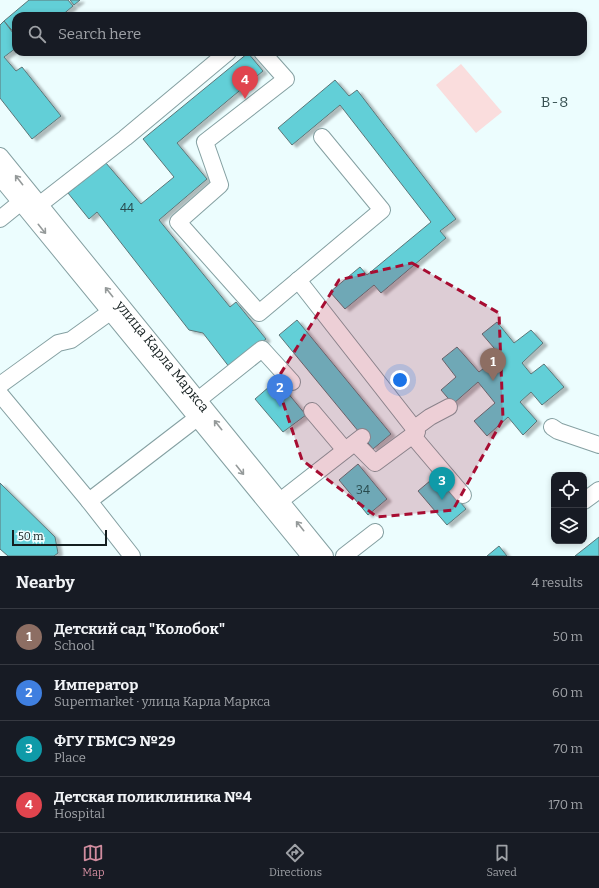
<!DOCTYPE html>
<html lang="en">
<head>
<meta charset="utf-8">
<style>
	:root { --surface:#171b24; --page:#242831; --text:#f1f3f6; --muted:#9ea1a6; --line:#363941; --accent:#d08c9e }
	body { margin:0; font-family:Bitter,serif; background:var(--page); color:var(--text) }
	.controls { position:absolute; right:12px; bottom:12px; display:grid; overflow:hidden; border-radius:8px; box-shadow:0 2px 6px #0003 }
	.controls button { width:36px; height:36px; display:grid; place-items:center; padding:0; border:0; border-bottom:1px solid var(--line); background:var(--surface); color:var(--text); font:20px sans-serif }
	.scale { position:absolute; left:12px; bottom:10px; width:95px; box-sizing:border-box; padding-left:4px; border:2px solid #141e1f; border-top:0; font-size:11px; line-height:14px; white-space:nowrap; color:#141e1f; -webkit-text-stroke:3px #ecfdfe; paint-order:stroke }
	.you { position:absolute; left:400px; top:380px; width:14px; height:14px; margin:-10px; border:3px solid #fff; border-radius:50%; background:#1a73e8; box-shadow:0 0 0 6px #1a73e833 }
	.badge { display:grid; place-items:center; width:26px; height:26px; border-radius:50%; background:var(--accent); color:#fff; font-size:13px; font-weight:700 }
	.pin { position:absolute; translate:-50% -33px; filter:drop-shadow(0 1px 2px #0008) }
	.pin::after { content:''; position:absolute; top:21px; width:14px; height:12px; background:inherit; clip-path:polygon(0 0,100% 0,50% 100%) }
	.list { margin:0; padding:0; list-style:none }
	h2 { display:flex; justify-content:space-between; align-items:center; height:52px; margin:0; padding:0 16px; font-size:17px }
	h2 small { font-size:13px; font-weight:400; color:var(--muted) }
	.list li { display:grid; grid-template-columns:26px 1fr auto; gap:12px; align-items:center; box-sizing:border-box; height:56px; padding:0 16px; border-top:1px solid var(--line) }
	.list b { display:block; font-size:15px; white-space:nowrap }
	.list p { margin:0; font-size:13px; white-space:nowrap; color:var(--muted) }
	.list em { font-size:13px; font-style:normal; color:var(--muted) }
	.icon { flex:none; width:22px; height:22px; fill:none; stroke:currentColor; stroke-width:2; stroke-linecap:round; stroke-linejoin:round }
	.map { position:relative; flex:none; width:599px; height:556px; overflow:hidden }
	.search { position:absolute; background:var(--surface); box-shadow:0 2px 6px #0003; left:12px; right:12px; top:12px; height:44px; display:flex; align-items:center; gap:10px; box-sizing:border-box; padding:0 14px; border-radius:12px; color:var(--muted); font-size:15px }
	.sheet { height:276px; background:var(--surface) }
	nav { display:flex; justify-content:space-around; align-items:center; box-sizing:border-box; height:56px; border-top:1px solid var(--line); background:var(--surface); font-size:11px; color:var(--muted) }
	nav a { display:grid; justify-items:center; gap:2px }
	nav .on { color:var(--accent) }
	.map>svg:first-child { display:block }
	.green { fill:#fadddd }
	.building { fill:#62cfd7; stroke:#5c7678; filter:url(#shadow) }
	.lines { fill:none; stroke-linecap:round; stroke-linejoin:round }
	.minor-casing { stroke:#85a0a2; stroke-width:18 }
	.minor { stroke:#fff; stroke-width:16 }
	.oneway { stroke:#959a9a }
	.marked { fill:#a70d32; fill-opacity:0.2; stroke:#a70d32; stroke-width:3; stroke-dasharray:8 5; stroke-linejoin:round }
	.labels { text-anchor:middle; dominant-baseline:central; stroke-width:3.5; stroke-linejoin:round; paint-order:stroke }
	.number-label { font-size:12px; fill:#284a4d }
	.street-label { font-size:14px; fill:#141e1f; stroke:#ecfdfe }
	.neighbourhood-label { font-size:15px; letter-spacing:1px; fill:#364f50; stroke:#ecfdfe }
</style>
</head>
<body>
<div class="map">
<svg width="599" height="556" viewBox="0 0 599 556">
	<defs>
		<filter id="shadow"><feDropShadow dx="4.5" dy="2.5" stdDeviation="1" flood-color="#0004"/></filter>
	</defs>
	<rect width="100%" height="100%" fill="#ecfdfe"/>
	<polygon class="green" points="461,64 502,112 476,133 436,85"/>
	<g class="building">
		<polygon points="29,0 68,0 73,6 61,16 16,16 16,35 4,21"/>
		<polygon points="70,0 80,0 74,5"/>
		<polygon points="4,21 16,37 16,48 4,57 16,71 22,67 61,116 32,139 0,98 0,25"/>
		<polygon points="248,53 263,71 177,143 207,179 159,220 230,307 236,302 266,339 230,368 203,333 189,330 97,212 89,219 68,193 106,163 141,204 174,177 143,139"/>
		<polygon points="335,80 349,96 357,90 456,219 440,231 446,238 381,293 374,285 345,309 330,292 360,267 367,275 431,222 340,105 292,145 278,128"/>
		<polygon points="297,320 391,434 373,449 279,335"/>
		<polygon points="497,322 514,343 531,330 543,343 522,363 531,374 544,364 564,387 542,405 531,392 520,402 537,421 523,435 508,417 487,436 474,421 495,403 478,382 453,404 441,390 456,377 442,359 457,347 479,372 500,355 482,334"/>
		<polygon points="277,380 306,415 283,432 255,399"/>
		<polygon points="358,464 387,499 368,515 339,480"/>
		<polygon points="437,475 466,509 447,525 418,491"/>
		<polygon points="0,483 55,537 58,553 54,556 8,556 0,549"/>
		<polygon points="599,537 599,556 575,556"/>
		<polygon points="499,546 507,556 487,556"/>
	</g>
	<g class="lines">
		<defs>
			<g id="minor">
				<polyline points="262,52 286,79 205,142 220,185 178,222 259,313 382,210 322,137"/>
				<path id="s1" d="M 0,156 L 325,556"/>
				<polyline points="0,177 310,556"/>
				<polyline points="39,205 125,138 228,52"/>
				<polyline points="0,219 21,202"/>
				<polyline points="298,280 417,432 375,463 355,443"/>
				<polyline points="0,385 58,343 71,340 110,312"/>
				<polyline points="0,394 89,501 132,556"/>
				<polyline points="198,400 262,349 292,382"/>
				<polyline points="312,411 345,450"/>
				<polyline points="552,427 558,431 599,445"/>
				<polyline points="415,428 430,417 449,407"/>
				<polyline points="412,435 463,495"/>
				<polyline points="89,501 197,418"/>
				<polyline points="280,501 362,437"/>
				<polyline points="584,501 599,490"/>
				<polyline points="344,556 375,532"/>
			</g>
		</defs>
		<use href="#minor" class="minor-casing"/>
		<use href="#minor" class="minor"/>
	</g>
	<defs><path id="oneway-shaft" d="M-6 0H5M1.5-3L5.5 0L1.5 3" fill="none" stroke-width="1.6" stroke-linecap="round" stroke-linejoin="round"/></defs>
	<g class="oneway">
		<use href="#oneway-shaft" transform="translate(19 180) rotate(-128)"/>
		<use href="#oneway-shaft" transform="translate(42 229) rotate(51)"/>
		<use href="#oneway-shaft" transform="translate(109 292) rotate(-129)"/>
		<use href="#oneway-shaft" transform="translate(218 425) rotate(-129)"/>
		<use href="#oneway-shaft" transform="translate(240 470) rotate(51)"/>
		<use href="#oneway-shaft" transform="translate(300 526) rotate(-129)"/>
	</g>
	<path class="marked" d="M 412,263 L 499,313 L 503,419 L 453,510 L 377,517 L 302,460 L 276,381 L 339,280 Z"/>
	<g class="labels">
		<g class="number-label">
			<text x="127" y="208">44</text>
			<text x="363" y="490">34</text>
		</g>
		<g class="street-label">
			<text stroke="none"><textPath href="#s1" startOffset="258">улица Карла Маркса</textPath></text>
		</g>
		<g class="neighbourhood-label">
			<text x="555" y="102">В-8</text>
		</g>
	</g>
</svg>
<div class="controls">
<button><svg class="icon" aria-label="locate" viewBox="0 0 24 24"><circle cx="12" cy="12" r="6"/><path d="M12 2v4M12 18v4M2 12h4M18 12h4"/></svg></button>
<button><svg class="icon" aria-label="layers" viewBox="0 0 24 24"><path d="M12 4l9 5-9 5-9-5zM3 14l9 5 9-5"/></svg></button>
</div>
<div class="scale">50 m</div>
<div class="you"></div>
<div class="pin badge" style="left:493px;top:381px;background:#8d6e63">1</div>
<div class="pin badge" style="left:280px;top:407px;background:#3f7fe0">2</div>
<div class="pin badge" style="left:442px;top:500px;background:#0f9aa8">3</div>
<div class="pin badge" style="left:245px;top:99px;background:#e0444e">4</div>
<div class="search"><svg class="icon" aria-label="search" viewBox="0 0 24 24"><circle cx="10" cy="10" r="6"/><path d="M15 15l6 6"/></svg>Search here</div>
</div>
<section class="sheet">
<h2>Nearby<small>4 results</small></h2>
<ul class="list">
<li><span class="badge" style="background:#8d6e63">1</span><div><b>Детский сад &quot;Колобок&quot;</b><p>School</p></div><em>50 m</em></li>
<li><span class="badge" style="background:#3f7fe0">2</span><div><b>Император</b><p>Supermarket · улица Карла Маркса</p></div><em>60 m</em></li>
<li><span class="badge" style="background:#0f9aa8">3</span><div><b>ФГУ ГБМСЭ №29</b><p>Place</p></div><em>70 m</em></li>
<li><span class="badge" style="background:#e0444e">4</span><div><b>Детская поликлиника №4</b><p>Hospital</p></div><em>170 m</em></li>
</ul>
</section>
<nav>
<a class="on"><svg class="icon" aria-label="map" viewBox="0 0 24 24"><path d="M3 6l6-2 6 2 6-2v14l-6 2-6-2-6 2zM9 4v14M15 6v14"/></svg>Map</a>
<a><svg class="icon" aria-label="directions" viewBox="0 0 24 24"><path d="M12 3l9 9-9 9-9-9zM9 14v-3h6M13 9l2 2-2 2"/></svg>Directions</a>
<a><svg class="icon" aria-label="saved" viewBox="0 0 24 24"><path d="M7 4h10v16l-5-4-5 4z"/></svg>Saved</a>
</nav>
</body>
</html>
